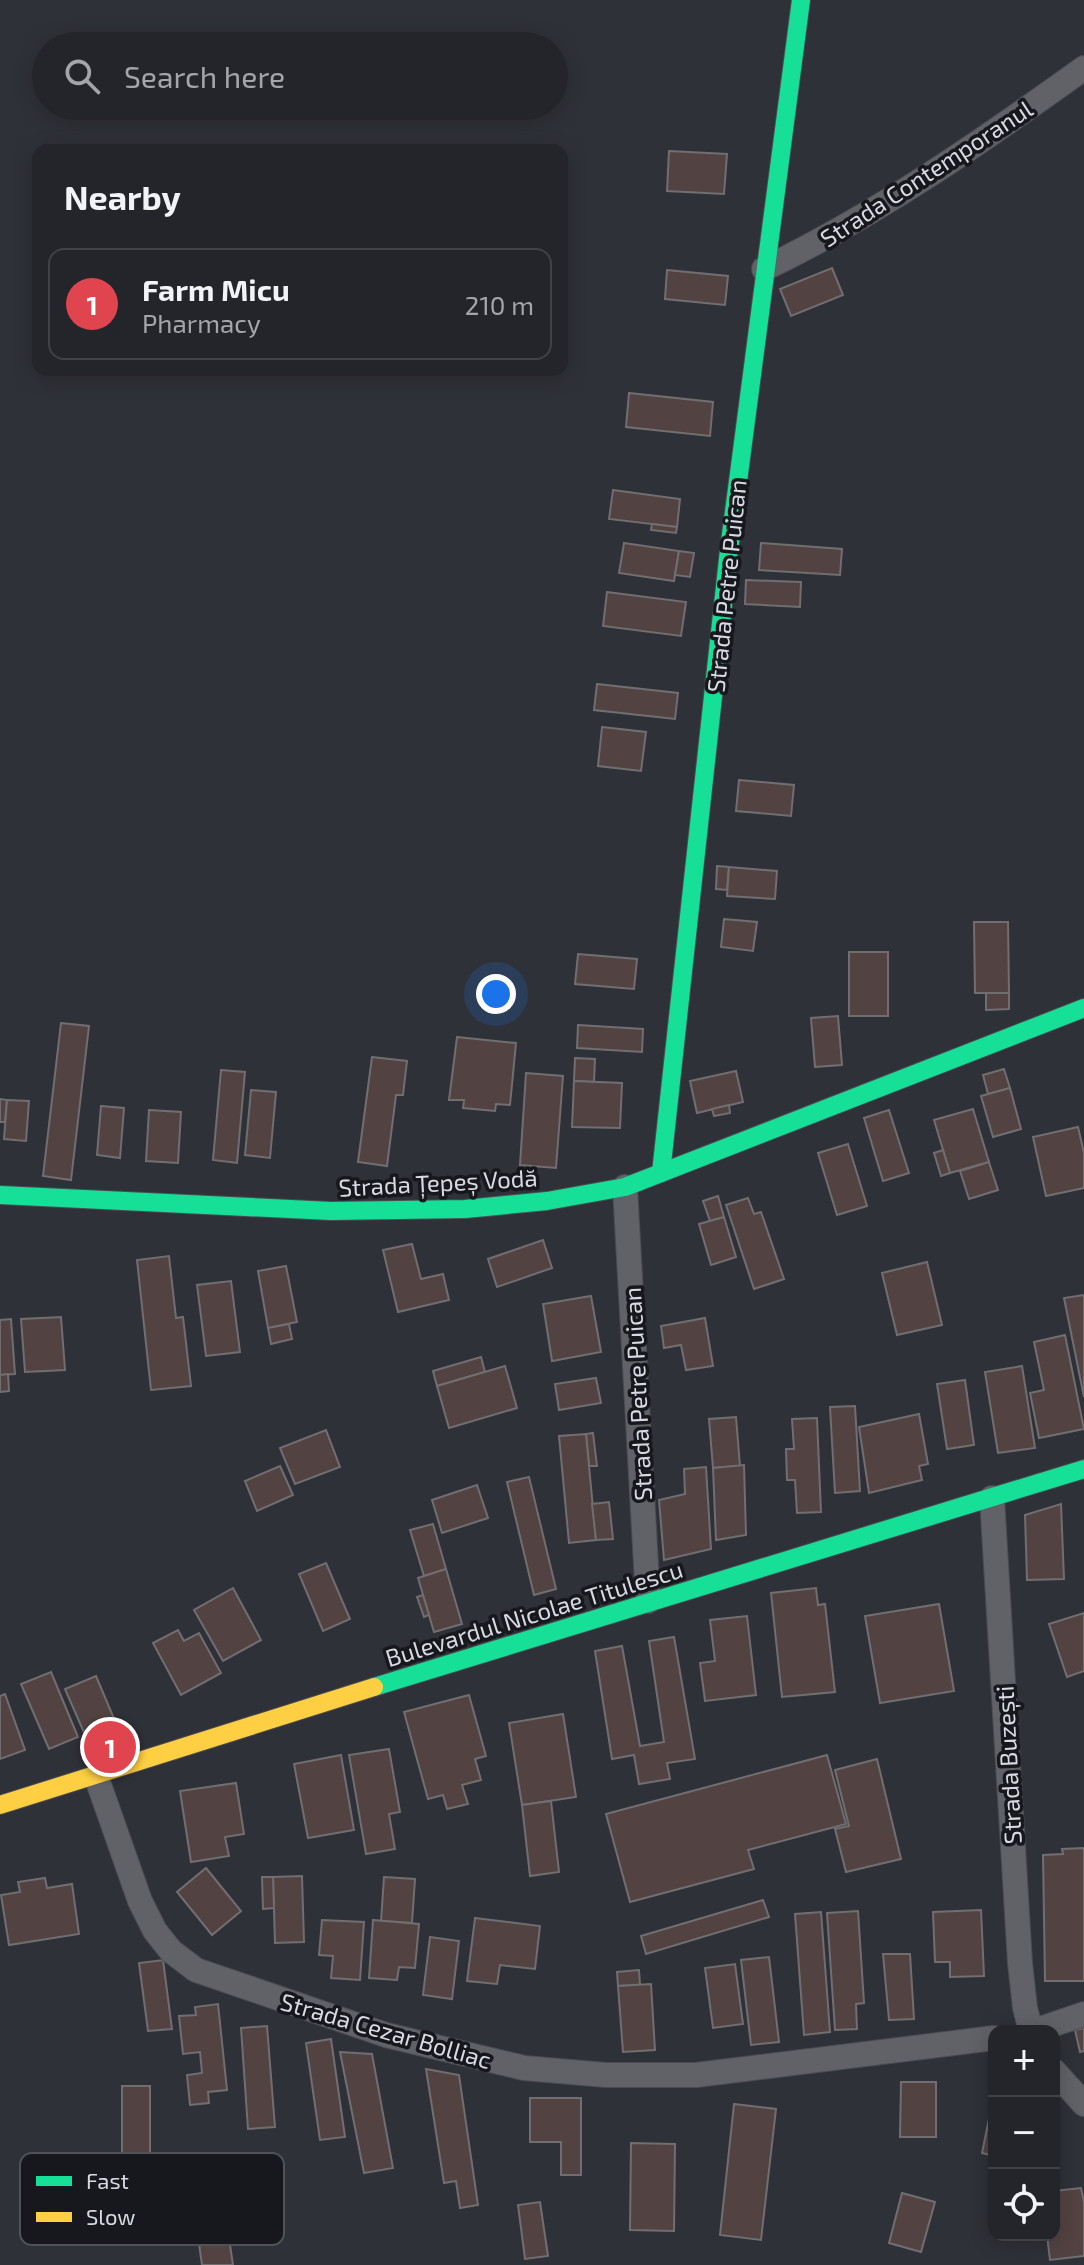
<!DOCTYPE html>
<html lang="en">
<head>
<meta charset="utf-8">
<style>
	:root { --surface:#23252a; --page:#2b2d32; --text:#f1f3f6; --muted:#a3a5a8; --line:#404247; --accent:#bca0f2 }
	body { margin:0; font-family:"Exo 2",sans-serif; background:var(--page); color:var(--text) }
	.controls { position:absolute; right:24px; bottom:24px; display:grid; overflow:hidden; border-radius:16px; box-shadow:0 4px 20px #0003 }
	.controls button { width:72px; height:72px; display:grid; place-items:center; padding:0; border:0; border-bottom:2px solid var(--line); background:var(--surface); color:var(--text); font:40px sans-serif }
	.you { position:absolute; left:496px; top:994px; width:28px; height:28px; margin:-20px; border:6px solid #fff; border-radius:50%; background:#1a73e8; box-shadow:0 0 0 12px #1a73e833 }
	.badge { display:grid; place-items:center; width:52px; height:52px; border-radius:50%; background:var(--accent); color:#fff; font-size:26px; font-weight:700 }
	.pin { position:absolute; translate:-50% -50%; border:4px solid #fff; box-shadow:0 2px 8px #0006 }
	.list { margin:0; padding:0; list-style:none }
	h2 { display:flex; justify-content:space-between; align-items:center; height:104px; margin:0; padding:0 32px; font-size:34px }
	h2 small { font-size:26px; font-weight:400; color:var(--muted) }
	.list li { display:grid; grid-template-columns:52px 1fr auto; gap:24px; align-items:center; box-sizing:border-box; height:112px; margin:0 16px 16px; padding:0 16px; border:2px solid var(--line); border-radius:16px }
	.list b { display:block; font-size:30px; white-space:nowrap }
	.list p { margin:0; font-size:26px; white-space:nowrap; color:var(--muted) }
	.list em { font-size:26px; font-style:normal; color:var(--muted) }
	.icon { flex:none; width:44px; height:44px; fill:none; stroke:currentColor; stroke-width:2; stroke-linecap:round; stroke-linejoin:round }
	.map { position:relative; flex:none; width:1084px; height:2265px; overflow:hidden }
	.search { position:absolute; background:var(--surface); box-shadow:0 4px 20px #0003; left:32px; top:32px; width:536px; height:88px; display:flex; align-items:center; gap:20px; box-sizing:border-box; padding:0 28px; border-radius:44px; color:var(--muted); font-size:30px }
	.panel { position:absolute; background:var(--surface); box-shadow:0 4px 20px #0003; left:32px; top:144px; width:536px; height:232px; border-radius:16px }
	.map>svg:first-child { display:block }
	.building { fill:#524342; stroke:#706e70; stroke-width:2 }
	.lines { fill:none; stroke-linecap:round; stroke-linejoin:round }
	.street-casing { stroke:#4b4c52; stroke-width:26 }
	.fast-casing { stroke:#4b4c52; stroke-width:20 }
	.slow-casing { stroke:#4b4c52; stroke-width:20 }
	.street { stroke:#606268; stroke-width:24 }
	.fast { stroke:#16e098; stroke-width:18 }
	.slow { stroke:#ffcf43; stroke-width:18 }
	.labels { text-anchor:middle; dominant-baseline:central; stroke-width:7; stroke-linejoin:round; paint-order:stroke }
	.street-label { font-size:24px; fill:#d7dae2; stroke:#16181d }
	.key { fill:#16181d; stroke:#505258; stroke-width:2 }
	.key-label { font-size:22px; fill:#d7dae2 }
</style>
</head>
<body>
<div class="map">
<svg width="1084" height="2265" viewBox="0 0 1084 2265">
	<rect width="100%" height="100%" fill="#2f3138"/>
	<g class="building">
		<polygon points="669,151 727,154 724,194 667,191"/>
		<polygon points="832,268 843,295 791,316 780,289"/>
		<polygon points="667,270 728,276 725,305 665,299"/>
		<polygon points="629,393 713,402 710,436 626,427"/>
		<polygon points="613,490 680,499 677,527 609,519"/>
		<polygon points="652,524 677,527 676,533 651,530"/>
		<polygon points="624,543 679,551 674,581 619,573"/>
		<polygon points="761,543 842,549 840,575 759,570"/>
		<polygon points="679,551 694,553 690,577 675,575"/>
		<polygon points="746,580 801,582 800,607 745,604"/>
		<polygon points="607,592 686,602 681,636 603,626"/>
		<polygon points="597,684 678,693 675,719 594,710"/>
		<polygon points="602,727 646,732 641,771 598,766"/>
		<polygon points="739,780 794,785 791,816 736,811"/>
		<polygon points="717,866 729,867 727,890 716,889"/>
		<polygon points="729,867 777,871 775,899 727,896"/>
		<polygon points="724,919 757,922 753,951 721,947"/>
		<polygon points="974,922 1008,922 1009,993 975,993"/>
		<rect x="849" y="952" width="39" height="64"/>
		<polygon points="578,954 637,959 634,989 575,984"/>
		<polygon points="986,993 1009,993 1009,1009 986,1010"/>
		<polygon points="838,1016 842,1065 815,1067 811,1018"/>
		<polygon points="61,1023 89,1026 71,1180 43,1176"/>
		<polygon points="578,1025 643,1029 642,1052 577,1048"/>
		<polygon points="457,1037 516,1043 510,1105 496,1104 495,1111 463,1108 464,1100 449,1100"/>
		<polygon points="372,1057 407,1061 403,1095 396,1095 387,1166 358,1162"/>
		<polygon points="575,1058 595,1059 594,1082 574,1081"/>
		<polygon points="1004,1069 1010,1088 988,1094 983,1075"/>
		<polygon points="221,1070 245,1072 237,1163 213,1160"/>
		<polygon points="736,1071 743,1102 697,1113 690,1081"/>
		<polygon points="526,1073 563,1076 556,1168 520,1165"/>
		<polygon points="574,1081 622,1083 620,1128 572,1127"/>
		<polygon points="1010,1088 1021,1129 993,1137 981,1096"/>
		<polygon points="251,1090 276,1092 270,1158 245,1155"/>
		<polygon points="0,1099 7,1100 5,1122 0,1122"/>
		<polygon points="7,1100 29,1101 26,1141 4,1139"/>
		<polygon points="729,1105 730,1113 714,1116 712,1109"/>
		<polygon points="101,1106 124,1108 120,1158 97,1155"/>
		<polygon points="973,1109 989,1162 950,1173 934,1120"/>
		<polygon points="149,1110 181,1112 178,1163 146,1161"/>
		<polygon points="889,1110 909,1173 883,1181 864,1118"/>
		<polygon points="1078,1127 1084,1153 1084,1188 1046,1196 1033,1137"/>
		<polygon points="848,1144 867,1206 837,1215 818,1153"/>
		<polygon points="943,1150 950,1173 941,1176 934,1153"/>
		<polygon points="989,1162 998,1190 969,1199 960,1171"/>
		<polygon points="718,1196 724,1217 710,1221 703,1201"/>
		<polygon points="748,1198 754,1214 761,1212 784,1279 754,1289 726,1205"/>
		<polygon points="724,1217 736,1257 711,1265 699,1224"/>
		<polygon points="543,1240 552,1268 497,1287 488,1259"/>
		<polygon points="412,1244 421,1279 443,1274 449,1300 398,1312 383,1250"/>
		<polygon points="169,1256 176,1318 183,1317 191,1386 151,1390 137,1260"/>
		<polygon points="927,1262 942,1325 897,1335 882,1273"/>
		<polygon points="286,1266 297,1322 268,1328 258,1271"/>
		<polygon points="231,1281 240,1352 206,1356 197,1285"/>
		<polygon points="1084,1295 1084,1397 1064,1298"/>
		<polygon points="591,1296 601,1352 552,1361 543,1304"/>
		<polygon points="61,1317 65,1370 25,1372 21,1319"/>
		<polygon points="705,1318 713,1366 686,1370 681,1345 664,1348 661,1326"/>
		<polygon points="11,1319 15,1374 0,1375 0,1320"/>
		<polygon points="289,1324 292,1339 271,1344 268,1328"/>
		<polygon points="1065,1335 1084,1429 1039,1438 1030,1393 1044,1390 1034,1342"/>
		<polygon points="481,1357 485,1372 437,1386 433,1371"/>
		<polygon points="505,1366 517,1408 449,1428 437,1386"/>
		<polygon points="1022,1366 1035,1448 998,1453 985,1372"/>
		<polygon points="8,1374 9,1391 0,1392 0,1375"/>
		<polygon points="596,1378 601,1403 559,1410 555,1384"/>
		<polygon points="965,1380 974,1445 947,1449 937,1384"/>
		<polygon points="855,1406 860,1491 835,1493 830,1407"/>
		<polygon points="919,1414 928,1464 919,1466 922,1480 869,1493 859,1427"/>
		<polygon points="736,1417 740,1466 713,1468 709,1419"/>
		<polygon points="817,1418 821,1512 797,1513 795,1480 787,1480 786,1449 794,1449 792,1419"/>
		<polygon points="326,1430 340,1467 295,1484 280,1448"/>
		<polygon points="593,1433 597,1466 589,1466 586,1434"/>
		<polygon points="586,1434 596,1540 569,1543 559,1436"/>
		<polygon points="744,1465 746,1535 716,1540 713,1468"/>
		<polygon points="280,1466 293,1495 257,1511 245,1481"/>
		<polygon points="706,1467 711,1549 664,1560 659,1500 685,1494 684,1469"/>
		<polygon points="529,1477 556,1589 534,1595 507,1482"/>
		<polygon points="477,1485 488,1518 442,1533 432,1500"/>
		<polygon points="609,1502 613,1539 596,1540 592,1504"/>
		<polygon points="1061,1504 1064,1579 1027,1580 1025,1515"/>
		<polygon points="433,1524 446,1569 424,1576 410,1530"/>
		<polygon points="326,1563 350,1619 323,1631 299,1574"/>
		<polygon points="446,1569 462,1624 434,1632 418,1578"/>
		<polygon points="233,1588 261,1640 223,1661 194,1610"/>
		<polygon points="816,1588 818,1605 825,1604 835,1692 782,1697 771,1593"/>
		<polygon points="423,1595 429,1615 424,1617 417,1597"/>
		<polygon points="939,1604 954,1691 880,1703 865,1616"/>
		<polygon points="1084,1613 1084,1671 1067,1677 1049,1624"/>
		<polygon points="747,1616 756,1695 705,1701 700,1663 715,1661 710,1620"/>
		<polygon points="178,1630 184,1641 199,1633 221,1673 181,1695 153,1643"/>
		<polygon points="674,1637 695,1759 667,1763 670,1779 639,1784 634,1755 612,1759 595,1651 622,1646 640,1746 664,1742 649,1641"/>
		<polygon points="51,1672 78,1737 49,1749 21,1684"/>
		<polygon points="96,1676 115,1721 85,1735 65,1689"/>
		<polygon points="5,1694 25,1750 0,1759 0,1696"/>
		<polygon points="469,1695 486,1756 475,1759 481,1780 462,1785 468,1804 447,1809 443,1795 428,1799 404,1712"/>
		<polygon points="563,1714 576,1797 522,1805 509,1723"/>
		<polygon points="389,1749 400,1812 389,1814 395,1849 366,1854 349,1755"/>
		<polygon points="341,1755 354,1830 308,1838 294,1764"/>
		<polygon points="827,1755 846,1824 748,1850 754,1869 630,1902 606,1814"/>
		<polygon points="877,1759 901,1859 846,1872 835,1829 849,1826 835,1770"/>
		<polygon points="236,1783 244,1834 225,1837 229,1856 191,1862 180,1791"/>
		<polygon points="551,1801 559,1872 530,1876 522,1805"/>
		<polygon points="1084,1848 1084,1981 1045,1981 1043,1855 1063,1854 1062,1849"/>
		<polygon points="206,1868 241,1911 212,1935 177,1892"/>
		<polygon points="302,1876 304,1942 275,1943 273,1877"/>
		<polygon points="262,1877 273,1877 274,1908 263,1909"/>
		<polygon points="384,1877 415,1879 412,1923 381,1921"/>
		<polygon points="45,1878 47,1888 72,1884 79,1934 9,1945 1,1895 20,1892 18,1882"/>
		<polygon points="763,1900 769,1917 646,1954 641,1936"/>
		<polygon points="981,1910 984,1976 950,1977 950,1962 935,1962 933,1912"/>
		<polygon points="858,1911 864,2003 856,2004 857,2029 835,2030 827,1913"/>
		<polygon points="821,1912 830,2032 804,2035 795,1914"/>
		<polygon points="475,1918 540,1926 535,1969 500,1965 497,1984 467,1981"/>
		<polygon points="322,1920 364,1922 360,1980 331,1978 333,1956 319,1955"/>
		<polygon points="373,1920 419,1924 415,1968 399,1967 397,1980 369,1978"/>
		<polygon points="430,1937 459,1941 452,1999 423,1995"/>
		<polygon points="883,1954 910,1954 914,2019 889,2020"/>
		<polygon points="769,1957 779,2042 751,2045 741,1960"/>
		<polygon points="163,1960 172,2029 148,2031 139,1963"/>
		<polygon points="735,1964 743,2024 713,2028 705,1968"/>
		<polygon points="639,1970 640,1985 618,1986 617,1972"/>
		<polygon points="651,1984 655,2050 623,2052 618,1986"/>
		<polygon points="218,2004 227,2090 208,2092 209,2103 190,2105 187,2075 202,2073 200,2052 183,2054 179,2016 196,2015 195,2007"/>
		<polygon points="267,2026 275,2127 248,2129 241,2028"/>
		<polygon points="1084,2028 1084,2051 1080,2052 1075,2030"/>
		<polygon points="331,2039 345,2137 320,2140 306,2043"/>
		<polygon points="340,2052 372,2054 393,2168 364,2173"/>
		<polygon points="426,2069 459,2075 478,2205 460,2208 456,2181 444,2183"/>
		<polygon points="901,2082 936,2082 936,2137 900,2137"/>
		<polygon points="122,2086 150,2086 150,2158 122,2157"/>
		<polygon points="530,2098 581,2098 581,2175 561,2175 561,2142 530,2142"/>
		<polygon points="734,2104 776,2109 761,2240 720,2235"/>
		<polygon points="990,2114 994,2115 994,2156 982,2153"/>
		<polygon points="631,2143 675,2144 674,2231 630,2230"/>
		<polygon points="1081,2188 1084,2202 1084,2256 1050,2260 1047,2235 1054,2235 1054,2191"/>
		<polygon points="222,2190 233,2265 202,2265 192,2195"/>
		<polygon points="902,2193 935,2202 921,2252 889,2243"/>
		<polygon points="540,2202 548,2256 525,2259 518,2205"/>
	</g>
	<g class="lines">
		<defs>
			<g id="street">
				<path d="M 764,269 C 878,214 981,142 1084,68"/>
				<polyline points="625,1187 648,1601"/>
				<polyline points="992,1498 1020,1963 1025,2008 1031,2031"/>
				<polyline points="96,1776 140,1901 155,1931 171,1951 196,1970 386,2035 524,2068 606,2075 696,2075 994,2038"/>
				<polyline points="1034,2031 1084,2014"/>
				<polyline points="1054,2071 1084,2104"/>
			</g>
			<g id="fast">
				<polyline points="661,1173 729,550 801,0"/>
				<polyline points="0,1195 331,1211 465,1209 547,1201 625,1187 1084,1008"/>
				<polyline points="374,1687 1084,1469"/>
			</g>
			<polyline id="slow" points="0,1805 374,1687"/>
		</defs>
		<use href="#street" class="street-casing"/>
		<use href="#fast" class="fast-casing"/>
		<use href="#slow" class="slow-casing"/>
		<use href="#street" class="street"/>
		<use href="#fast" class="fast"/>
		<use href="#slow" class="slow"/>
	</g>
	<g class="labels">
		<g class="street-label">
			<text transform="translate(926 173) rotate(-33)">Strada Contemporanul</text>
			<text transform="translate(726 586) rotate(-84)">Strada Petre Puican</text>
			<text transform="translate(438 1182) rotate(-3)">Strada Țepeș Vodă</text>
			<text transform="translate(637 1394) rotate(-93)">Strada Petre Puican</text>
			<text transform="translate(534 1613) rotate(-17)">Bulevardul Nicolae Titulescu</text>
			<text transform="translate(1008 1765) rotate(-93)">Strada Buzești</text>
			<text transform="translate(386 2030) rotate(16)">Strada Cezar Bolliac</text>
		</g>
	</g>
	<rect x="20" y="2153" width="264" height="92" rx="12" class="key"/>
	<rect x="36" y="2176" width="36" height="10" fill="#16e098"/>
	<rect x="36" y="2212" width="36" height="10" fill="#ffcf43"/>
	<g class="key-label">
		<text x="86" y="2189">Fast</text>
		<text x="86" y="2225">Slow</text>
	</g>
</svg>
<div class="controls">
<button>+</button>
<button>−</button>
<button><svg class="icon" aria-label="locate" viewBox="0 0 24 24"><circle cx="12" cy="12" r="6"/><path d="M12 2v4M12 18v4M2 12h4M18 12h4"/></svg></button>
</div>
<div class="you"></div>
<div class="pin badge" style="left:110px;top:1747px;background:#e0444e">1</div>
<div class="search"><svg class="icon" aria-label="search" viewBox="0 0 24 24"><circle cx="10" cy="10" r="6"/><path d="M15 15l6 6"/></svg>Search here</div>
<section class="panel">
<h2>Nearby<small></small></h2>
<ul class="list">
<li><span class="badge" style="background:#e0444e">1</span><div><b>Farm Micu</b><p>Pharmacy</p></div><em>210 m</em></li>
</ul>
</section>
</div>
</body>
</html>
